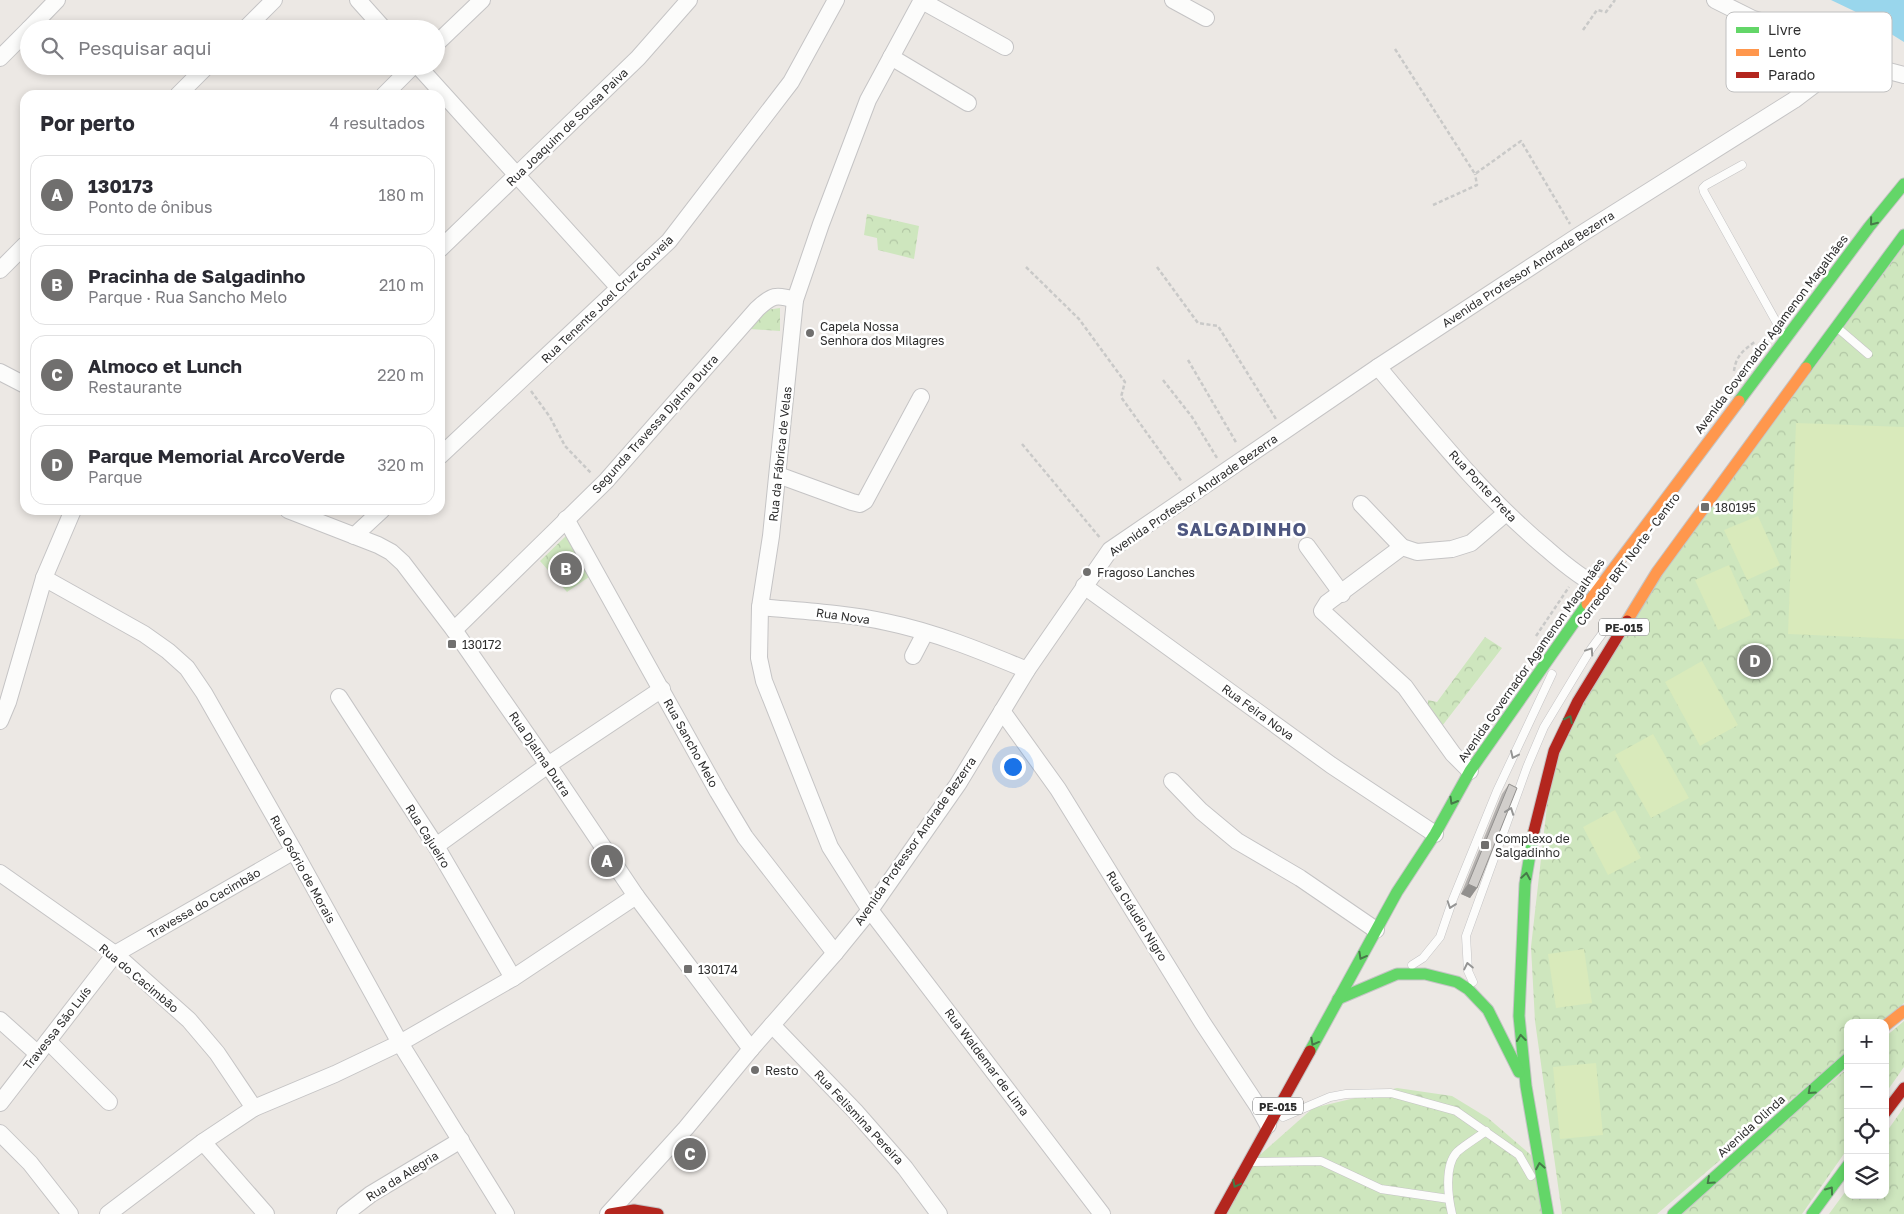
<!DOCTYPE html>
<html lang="pt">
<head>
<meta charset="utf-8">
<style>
	:root { --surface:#fff; --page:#f7f7f7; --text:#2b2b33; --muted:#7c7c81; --line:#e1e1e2; --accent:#706f6e }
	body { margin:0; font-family:"Golos Text",sans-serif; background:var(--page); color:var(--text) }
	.controls { position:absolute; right:15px; bottom:15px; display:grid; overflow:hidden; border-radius:10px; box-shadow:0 2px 8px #0003 }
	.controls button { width:45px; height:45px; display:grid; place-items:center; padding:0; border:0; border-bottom:1px solid var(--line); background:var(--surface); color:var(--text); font:25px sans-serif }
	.you { position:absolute; left:1012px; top:766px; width:18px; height:18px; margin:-12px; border:4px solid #fff; border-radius:50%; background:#1a73e8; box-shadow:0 0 0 8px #1a73e833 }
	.badge { display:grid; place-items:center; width:32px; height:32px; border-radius:50%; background:var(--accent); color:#fff; font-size:16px; font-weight:700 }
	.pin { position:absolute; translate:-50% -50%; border:2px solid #fff; box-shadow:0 1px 5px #0006 }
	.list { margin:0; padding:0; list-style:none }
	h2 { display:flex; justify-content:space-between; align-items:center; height:65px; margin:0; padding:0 20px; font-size:21px }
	h2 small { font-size:16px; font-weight:400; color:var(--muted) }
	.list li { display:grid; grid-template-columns:32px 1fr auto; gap:15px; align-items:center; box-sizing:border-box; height:80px; margin:0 10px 10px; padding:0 10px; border:1px solid var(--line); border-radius:15px }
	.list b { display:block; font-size:19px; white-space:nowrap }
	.list p { margin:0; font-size:16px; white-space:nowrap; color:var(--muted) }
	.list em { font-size:16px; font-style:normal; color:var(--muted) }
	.icon { flex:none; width:28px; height:28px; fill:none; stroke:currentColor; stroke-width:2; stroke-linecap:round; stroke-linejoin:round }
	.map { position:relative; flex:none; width:1904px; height:1214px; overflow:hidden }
	.search { position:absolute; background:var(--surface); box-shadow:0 2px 8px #0003; left:20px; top:20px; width:425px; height:55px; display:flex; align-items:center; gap:12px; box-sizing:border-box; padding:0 18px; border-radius:28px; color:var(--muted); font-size:19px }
	.panel { position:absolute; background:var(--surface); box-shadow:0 2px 8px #0003; left:20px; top:90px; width:425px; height:425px; border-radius:15px }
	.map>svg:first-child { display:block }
	.forest { fill:url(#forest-crowns) }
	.pitch { fill:#d9eabb }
	.water { fill:#99d6ec }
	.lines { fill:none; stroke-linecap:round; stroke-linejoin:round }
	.lane-casing { stroke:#c5c4c5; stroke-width:9 }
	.street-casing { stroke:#c5c4c5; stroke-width:18 }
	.fast-casing { stroke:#c5c4c5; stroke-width:13 }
	.slow-casing { stroke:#c5c4c5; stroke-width:13 }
	.jam-casing { stroke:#c5c4c5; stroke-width:13 }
	.path { stroke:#c9c9c8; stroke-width:2.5; stroke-dasharray:4 2.5; stroke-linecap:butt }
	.lane { stroke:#fcfcfb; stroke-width:8 }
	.street { stroke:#fcfcfb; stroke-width:16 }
	.fast { stroke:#63d668; stroke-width:11 }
	.slow { stroke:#ff974d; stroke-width:11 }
	.jam { stroke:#b3261e; stroke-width:11 }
	.wall { fill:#b4b1af }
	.shaded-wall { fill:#92908e }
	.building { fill:#d1cecb; stroke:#92908e }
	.oneway { stroke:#467a48 }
	.oneway2 { stroke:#959594 }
	.poi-dot { fill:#706f6e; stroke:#fff; stroke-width:2 }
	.labels { text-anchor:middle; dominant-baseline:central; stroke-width:5; stroke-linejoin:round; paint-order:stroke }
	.shield { fill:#fff; stroke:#6d6d6d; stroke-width:1 }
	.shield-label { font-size:11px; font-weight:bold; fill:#2e2e2e }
	.street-label { font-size:12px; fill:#2e2e2e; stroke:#fff }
	.poi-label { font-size:12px; fill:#2e2e2e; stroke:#fff; text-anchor:start }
	.district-label { font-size:18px; font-weight:bold; letter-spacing:1px; fill:#4d5680; stroke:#fff }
	.key { fill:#fff; stroke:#c0c0c0; stroke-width:1 }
	.key-label { font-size:14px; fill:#2e2e2e }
</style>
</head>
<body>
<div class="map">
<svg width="1904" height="1214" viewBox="0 0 1904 1214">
	<defs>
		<pattern id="forest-crowns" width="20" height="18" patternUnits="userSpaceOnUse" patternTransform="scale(1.25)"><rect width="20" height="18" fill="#cee6be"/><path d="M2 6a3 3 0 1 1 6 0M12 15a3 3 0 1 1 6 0" fill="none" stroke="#b1c6a4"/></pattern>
	</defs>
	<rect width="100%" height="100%" fill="#ece8e4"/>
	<g class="forest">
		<polygon points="867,214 919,226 914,259 878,250 877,238 864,235"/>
		<polygon points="1904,246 1904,1003 1881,1023 1848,1023 1848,1051 1657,1214 1562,1214 1535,1021 1531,947 1554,744 1659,578"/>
		<polygon points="780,308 780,331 750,329 759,311"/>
		<polygon points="567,535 589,577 567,592 540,561"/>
		<polygon points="1485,637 1502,648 1439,730 1428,711 1428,700 1437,702"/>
		<polygon points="1904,1021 1904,1067 1885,1094 1885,1037"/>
		<polygon points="1848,1068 1848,1148 1802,1214 1674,1214"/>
		<polygon points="1397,1088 1452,1096 1488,1118 1531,1155 1554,1214 1225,1214 1253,1161 1313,1108"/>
		<polygon points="1904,1107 1904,1214 1829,1214 1848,1188 1848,1195 1885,1195 1885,1134"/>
	</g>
	<g class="pitch">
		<polygon points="1796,423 1904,427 1904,639 1788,634"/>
		<polygon points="1758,516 1780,565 1747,580 1724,530"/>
		<polygon points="1729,565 1751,615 1718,630 1695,580"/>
		<polygon points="1702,661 1738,725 1700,746 1665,682"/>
		<polygon points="1653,734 1689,798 1651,818 1615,755"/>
		<polygon points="1615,810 1641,858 1608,875 1583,827"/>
		<polygon points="1584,949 1592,1003 1556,1008 1548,954"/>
		<polygon points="1596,1063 1603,1135 1560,1139 1553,1067"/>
	</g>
	<polygon class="water" points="1831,0 1904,0 1904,42 1854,11"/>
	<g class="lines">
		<defs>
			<g id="lane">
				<polyline points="1742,165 1706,185 1703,188 1704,192 1783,334"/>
				<polyline points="1840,330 1868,354"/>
				<polyline points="1412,965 1423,958 1440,937 1453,899 1497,791 1552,674"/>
				<polyline points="1473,982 1468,971 1466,936 1527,767 1544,727 1591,649 1610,623"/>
				<polyline points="1283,1117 1330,1097 1346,1094 1391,1093 1456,1111 1519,1155 1531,1176"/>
				<polyline points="1254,1162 1321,1161 1381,1189 1449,1199"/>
				<path d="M 1452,1214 C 1448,1197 1444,1166 1457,1152 C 1466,1144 1477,1138 1486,1131"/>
			</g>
			<g id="street">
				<polyline points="358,0 384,29"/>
				<polyline points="922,0 868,100 821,224 795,300 771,536 760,607 759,658 764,681 830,847 870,910 1102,1214"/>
				<polyline points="1173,0 1206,18"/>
				<polyline points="1715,0 1753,19 1786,28 1799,34 1814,46 1843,59 1904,75"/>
				<polyline points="922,1 1005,47"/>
				<polyline points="29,29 57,0"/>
				<polyline points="245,29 274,0"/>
				<polyline points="436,44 482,0"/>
				<polyline points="891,57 968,103"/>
				<polyline points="0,58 29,29"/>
				<polyline points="418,66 619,288"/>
				<polyline points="178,95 207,66"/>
				<polyline points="384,95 413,66"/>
				<polyline points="440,249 638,58 689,0"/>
				<polyline points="0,270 25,245"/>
				<path d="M 1378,367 C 1431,430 1483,496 1547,549 C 1564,564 1582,579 1603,589"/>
				<polyline points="0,372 25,385"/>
				<polyline points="440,456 669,241 791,82 836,0"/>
				<polyline points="778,475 852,502 860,504 865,501 921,397"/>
				<polyline points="1361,504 1402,547 1417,552 1452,549 1471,543 1506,513"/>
				<polyline points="288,510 378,545 391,552 403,563 454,630 548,765 636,896 751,1049"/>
				<polyline points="566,519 718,792 745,837 835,953"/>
				<polyline points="354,536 382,510"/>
				<polyline points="1307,546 1342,594"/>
				<polyline points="1402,547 1327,603 1322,611 1405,687 1453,754 1470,771"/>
				<polyline points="44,578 144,634 168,651 187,668 204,693 294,851 400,1043 506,1214"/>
				<polyline points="1084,586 1331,765 1435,834"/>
				<path d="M 760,607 C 802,611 845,613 886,622 C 935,632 981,651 1027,670"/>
				<path d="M 454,630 L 606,481 L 757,309 C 772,295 776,294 795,300"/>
				<polyline points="913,656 925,633"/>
				<polyline points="339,697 436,846 513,978"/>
				<polyline points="1002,711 1058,789 1202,1022 1257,1105 1268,1125"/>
				<polyline points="0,721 8,702 44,578 73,510"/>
				<polyline points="1172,781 1201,811 1237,841 1300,878 1376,930"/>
				<polyline points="436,846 548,765 662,689"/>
				<polyline points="0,873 115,954 189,1020 217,1053 254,1108"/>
				<polyline points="0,1020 38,1054"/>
				<polyline points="772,1025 855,1111 905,1168 939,1214"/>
				<polyline points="48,1041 109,1102"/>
				<polyline points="0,1103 115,954 294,851"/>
				<polyline points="0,1133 30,1163 70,1214"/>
				<polyline points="203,1142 266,1214"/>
				<polyline points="108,1214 203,1142 254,1108 335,1074 400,1043 513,978 636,896"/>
				<polyline points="345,1214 371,1194 461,1140"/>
				<polyline points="608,1214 686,1128 751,1049 835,953 870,910 958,784 1027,670 1110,550 1378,367 1578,236 1794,100 1827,75 1843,59"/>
			</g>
			<g id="fast">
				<polyline points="1806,368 1904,235"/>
				<polyline points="1739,401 1869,227 1904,184"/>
				<polyline points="1534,831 1525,884 1519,1016 1526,1086 1548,1214"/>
				<polyline points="1338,999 1397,974 1425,974 1457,982 1468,989 1488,1010 1519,1072"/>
				<polyline points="1310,1051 1397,892 1435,834 1470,771 1587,604"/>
				<polyline points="1673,1214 1848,1058"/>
				<polyline points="1812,1214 1848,1165"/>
			</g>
			<g id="slow">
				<polyline points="1587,604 1739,401"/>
				<polyline points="1627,621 1657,572 1806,368"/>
				<polyline points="1885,1026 1904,1011"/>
			</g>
			<g id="jam">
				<polyline points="1534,831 1554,751 1578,701 1627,621"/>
				<polyline points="1885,1113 1904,1088"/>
				<polyline points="610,1214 634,1210 658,1214"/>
				<polyline points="1220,1214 1310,1051"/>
			</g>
		</defs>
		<use href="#lane" class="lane-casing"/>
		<use href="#street" class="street-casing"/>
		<use href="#fast" class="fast-casing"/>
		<use href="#slow" class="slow-casing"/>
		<use href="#jam" class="jam-casing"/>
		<g class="path">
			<polyline points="1583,30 1597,10 1606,12 1615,0"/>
			<polyline points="1395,49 1475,174 1521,141 1570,224"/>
			<polyline points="1433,205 1477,185 1475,174"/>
			<polyline points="1026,267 1079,319 1125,382 1121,397 1182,482"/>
			<polyline points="1157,267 1198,323 1218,326 1276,419"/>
			<polyline points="1188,360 1237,444"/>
			<path d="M 1734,371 C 1736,355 1744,350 1756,341"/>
			<polyline points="1163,380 1192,417 1217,458"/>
			<polyline points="531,391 550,417 565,446 591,473"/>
			<polyline points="1022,444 1101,539"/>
			<polyline points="1536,636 1569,587"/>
		</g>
		<use href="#lane" class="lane"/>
		<use href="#street" class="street"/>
		<use href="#fast" class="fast"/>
		<use href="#slow" class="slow"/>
		<use href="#jam" class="jam"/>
	</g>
	<polygon class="wall" points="1509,784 1477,888 1470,898 1461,894 1502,794"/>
	<polygon class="shaded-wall" points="1468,884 1477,888 1470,898 1461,894"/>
	<polygon class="building" points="1509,784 1517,788 1477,888 1468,884"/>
	<defs><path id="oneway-chevron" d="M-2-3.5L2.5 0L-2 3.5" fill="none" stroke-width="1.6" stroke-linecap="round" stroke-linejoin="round" transform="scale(1.25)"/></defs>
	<g class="oneway">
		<use href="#oneway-chevron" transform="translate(1873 222) rotate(129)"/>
		<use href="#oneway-chevron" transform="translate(1569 719) rotate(-63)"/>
		<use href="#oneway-chevron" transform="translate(1453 801) rotate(120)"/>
		<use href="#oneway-chevron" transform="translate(1526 876) rotate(-81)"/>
		<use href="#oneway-chevron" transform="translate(1362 956) rotate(119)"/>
		<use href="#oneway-chevron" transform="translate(1521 1038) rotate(-96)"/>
		<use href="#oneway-chevron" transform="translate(1314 1042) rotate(119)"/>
		<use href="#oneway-chevron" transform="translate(1811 1091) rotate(138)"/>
		<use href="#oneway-chevron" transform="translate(1540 1166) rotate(-100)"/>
		<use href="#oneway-chevron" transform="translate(1710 1181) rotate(138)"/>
		<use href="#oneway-chevron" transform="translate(1236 1184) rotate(118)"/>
		<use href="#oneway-chevron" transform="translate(1830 1190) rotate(-54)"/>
	</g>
	<g class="oneway2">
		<use href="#oneway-chevron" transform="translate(1590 651) rotate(-56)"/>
		<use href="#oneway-chevron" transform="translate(1514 755) rotate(115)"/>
		<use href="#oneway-chevron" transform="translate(1510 811) rotate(-70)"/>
		<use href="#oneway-chevron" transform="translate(1451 905) rotate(109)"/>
		<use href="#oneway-chevron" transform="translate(1468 966) rotate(-102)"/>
	</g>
	<g class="poi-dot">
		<circle cx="810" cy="333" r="5"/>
		<rect x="1700" y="502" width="10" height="10" rx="2.5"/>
		<circle cx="1087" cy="572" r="5"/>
		<rect x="447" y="639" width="10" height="10" rx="2.5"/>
		<rect x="1480" y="840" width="10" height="10" rx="2.5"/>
		<rect x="683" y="964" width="10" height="10" rx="2.5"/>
		<circle cx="755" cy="1070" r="5"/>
	</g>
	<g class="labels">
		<g class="shield">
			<rect x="1599" y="618.5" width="50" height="17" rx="4"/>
			<rect x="1253" y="1097.5" width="50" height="17" rx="4"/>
		</g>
		<g class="shield-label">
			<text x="1624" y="627">PE-015</text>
			<text x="1278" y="1106">PE-015</text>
		</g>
		<g class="street-label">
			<text transform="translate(567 127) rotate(-44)">Rua Joaquim de Sousa Paiva</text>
			<text transform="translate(1528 269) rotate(-33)">Avenida Professor Andrade Bezerra</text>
			<text transform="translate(607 299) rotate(-44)">Rua Tenente Joel Cruz Gouveia</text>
			<text transform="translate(1771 334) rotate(-53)">Avenida Governador Agamenon Magalhães</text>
			<text transform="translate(655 424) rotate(-48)">Segunda Travessa Djalma Dutra</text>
			<text transform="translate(780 454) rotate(-84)">Rua da Fábrica de Velas</text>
			<text transform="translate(1483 486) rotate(47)">Rua Ponte Preta</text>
			<text transform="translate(1193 495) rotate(-35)">Avenida Professor Andrade Bezerra</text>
			<text transform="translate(1628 559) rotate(-53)">Corredor BRT Norte - Centro</text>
			<text transform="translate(843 616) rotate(8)">Rua Nova</text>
			<text transform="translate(1531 660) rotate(-55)">Avenida Governador Agamenon Magalhães</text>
			<text transform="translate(1258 712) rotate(36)">Rua Feira Nova</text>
			<text transform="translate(691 743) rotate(61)">Rua Sancho Melo</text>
			<text transform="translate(540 754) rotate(56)">Rua Djalma Dutra</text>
			<text transform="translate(428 836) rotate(58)">Rua Cajueiro</text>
			<text transform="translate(915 841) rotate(-55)">Avenida Professor Andrade Bezerra</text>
			<text transform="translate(303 869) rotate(61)">Rua Osório de Morais</text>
			<text transform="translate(204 903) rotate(-30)">Travessa do Cacimbão</text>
			<text transform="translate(1137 916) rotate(58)">Rua Cláudio Nigro</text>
			<text transform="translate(139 978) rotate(40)">Rua do Cacimbão</text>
			<text transform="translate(57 1028) rotate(-52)">Travessa São Luís</text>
			<text transform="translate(987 1062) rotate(53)">Rua Waldemar de Lima</text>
			<text transform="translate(859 1117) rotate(47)">Rua Felismina Pereira</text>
			<text transform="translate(1751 1126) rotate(-42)">Avenida Olinda</text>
			<text transform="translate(402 1176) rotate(-32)">Rua da Alegria</text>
		</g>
		<g class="poi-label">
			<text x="820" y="326">Capela Nossa<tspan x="820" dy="14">Senhora dos Milagres</tspan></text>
			<text x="1715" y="507">180195</text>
			<text x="1097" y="572">Fragoso Lanches</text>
			<text x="462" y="644">130172</text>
			<text x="1495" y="838">Complexo de<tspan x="1495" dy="14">Salgadinho</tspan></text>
			<text x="698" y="969">130174</text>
			<text x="765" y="1070">Resto</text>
		</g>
		<g class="district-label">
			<text x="1242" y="529">SALGADINHO</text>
		</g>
	</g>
	<rect x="1726" y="12" width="166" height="80" rx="8" class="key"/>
	<rect x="1736" y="27" width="23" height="6" fill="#63d668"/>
	<rect x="1736" y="49" width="23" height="7" fill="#ff974d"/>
	<rect x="1736" y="72" width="23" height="6" fill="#b3261e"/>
	<g class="key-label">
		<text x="1768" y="35">Livre</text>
		<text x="1768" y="57">Lento</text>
		<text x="1768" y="80">Parado</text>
	</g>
</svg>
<div class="controls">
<button>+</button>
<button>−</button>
<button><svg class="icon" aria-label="locate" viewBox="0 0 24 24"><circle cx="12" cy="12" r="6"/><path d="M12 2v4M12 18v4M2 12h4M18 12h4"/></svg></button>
<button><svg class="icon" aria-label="layers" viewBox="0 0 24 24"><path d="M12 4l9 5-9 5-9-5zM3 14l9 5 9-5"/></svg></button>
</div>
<div class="you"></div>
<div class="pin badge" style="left:607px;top:861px">A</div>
<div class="pin badge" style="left:566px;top:569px">B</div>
<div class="pin badge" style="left:690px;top:1154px">C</div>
<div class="pin badge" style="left:1755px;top:661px">D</div>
<div class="search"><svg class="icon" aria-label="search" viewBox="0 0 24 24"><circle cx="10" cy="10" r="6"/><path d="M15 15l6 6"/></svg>Pesquisar aqui</div>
<section class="panel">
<h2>Por perto<small>4 resultados</small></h2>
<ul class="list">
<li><span class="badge">A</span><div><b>130173</b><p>Ponto de ônibus</p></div><em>180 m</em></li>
<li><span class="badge">B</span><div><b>Pracinha de Salgadinho</b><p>Parque · Rua Sancho Melo</p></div><em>210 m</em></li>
<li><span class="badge">C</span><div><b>Almoco et Lunch</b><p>Restaurante</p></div><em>220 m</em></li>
<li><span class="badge">D</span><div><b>Parque Memorial ArcoVerde</b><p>Parque</p></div><em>320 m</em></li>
</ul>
</section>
</div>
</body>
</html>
